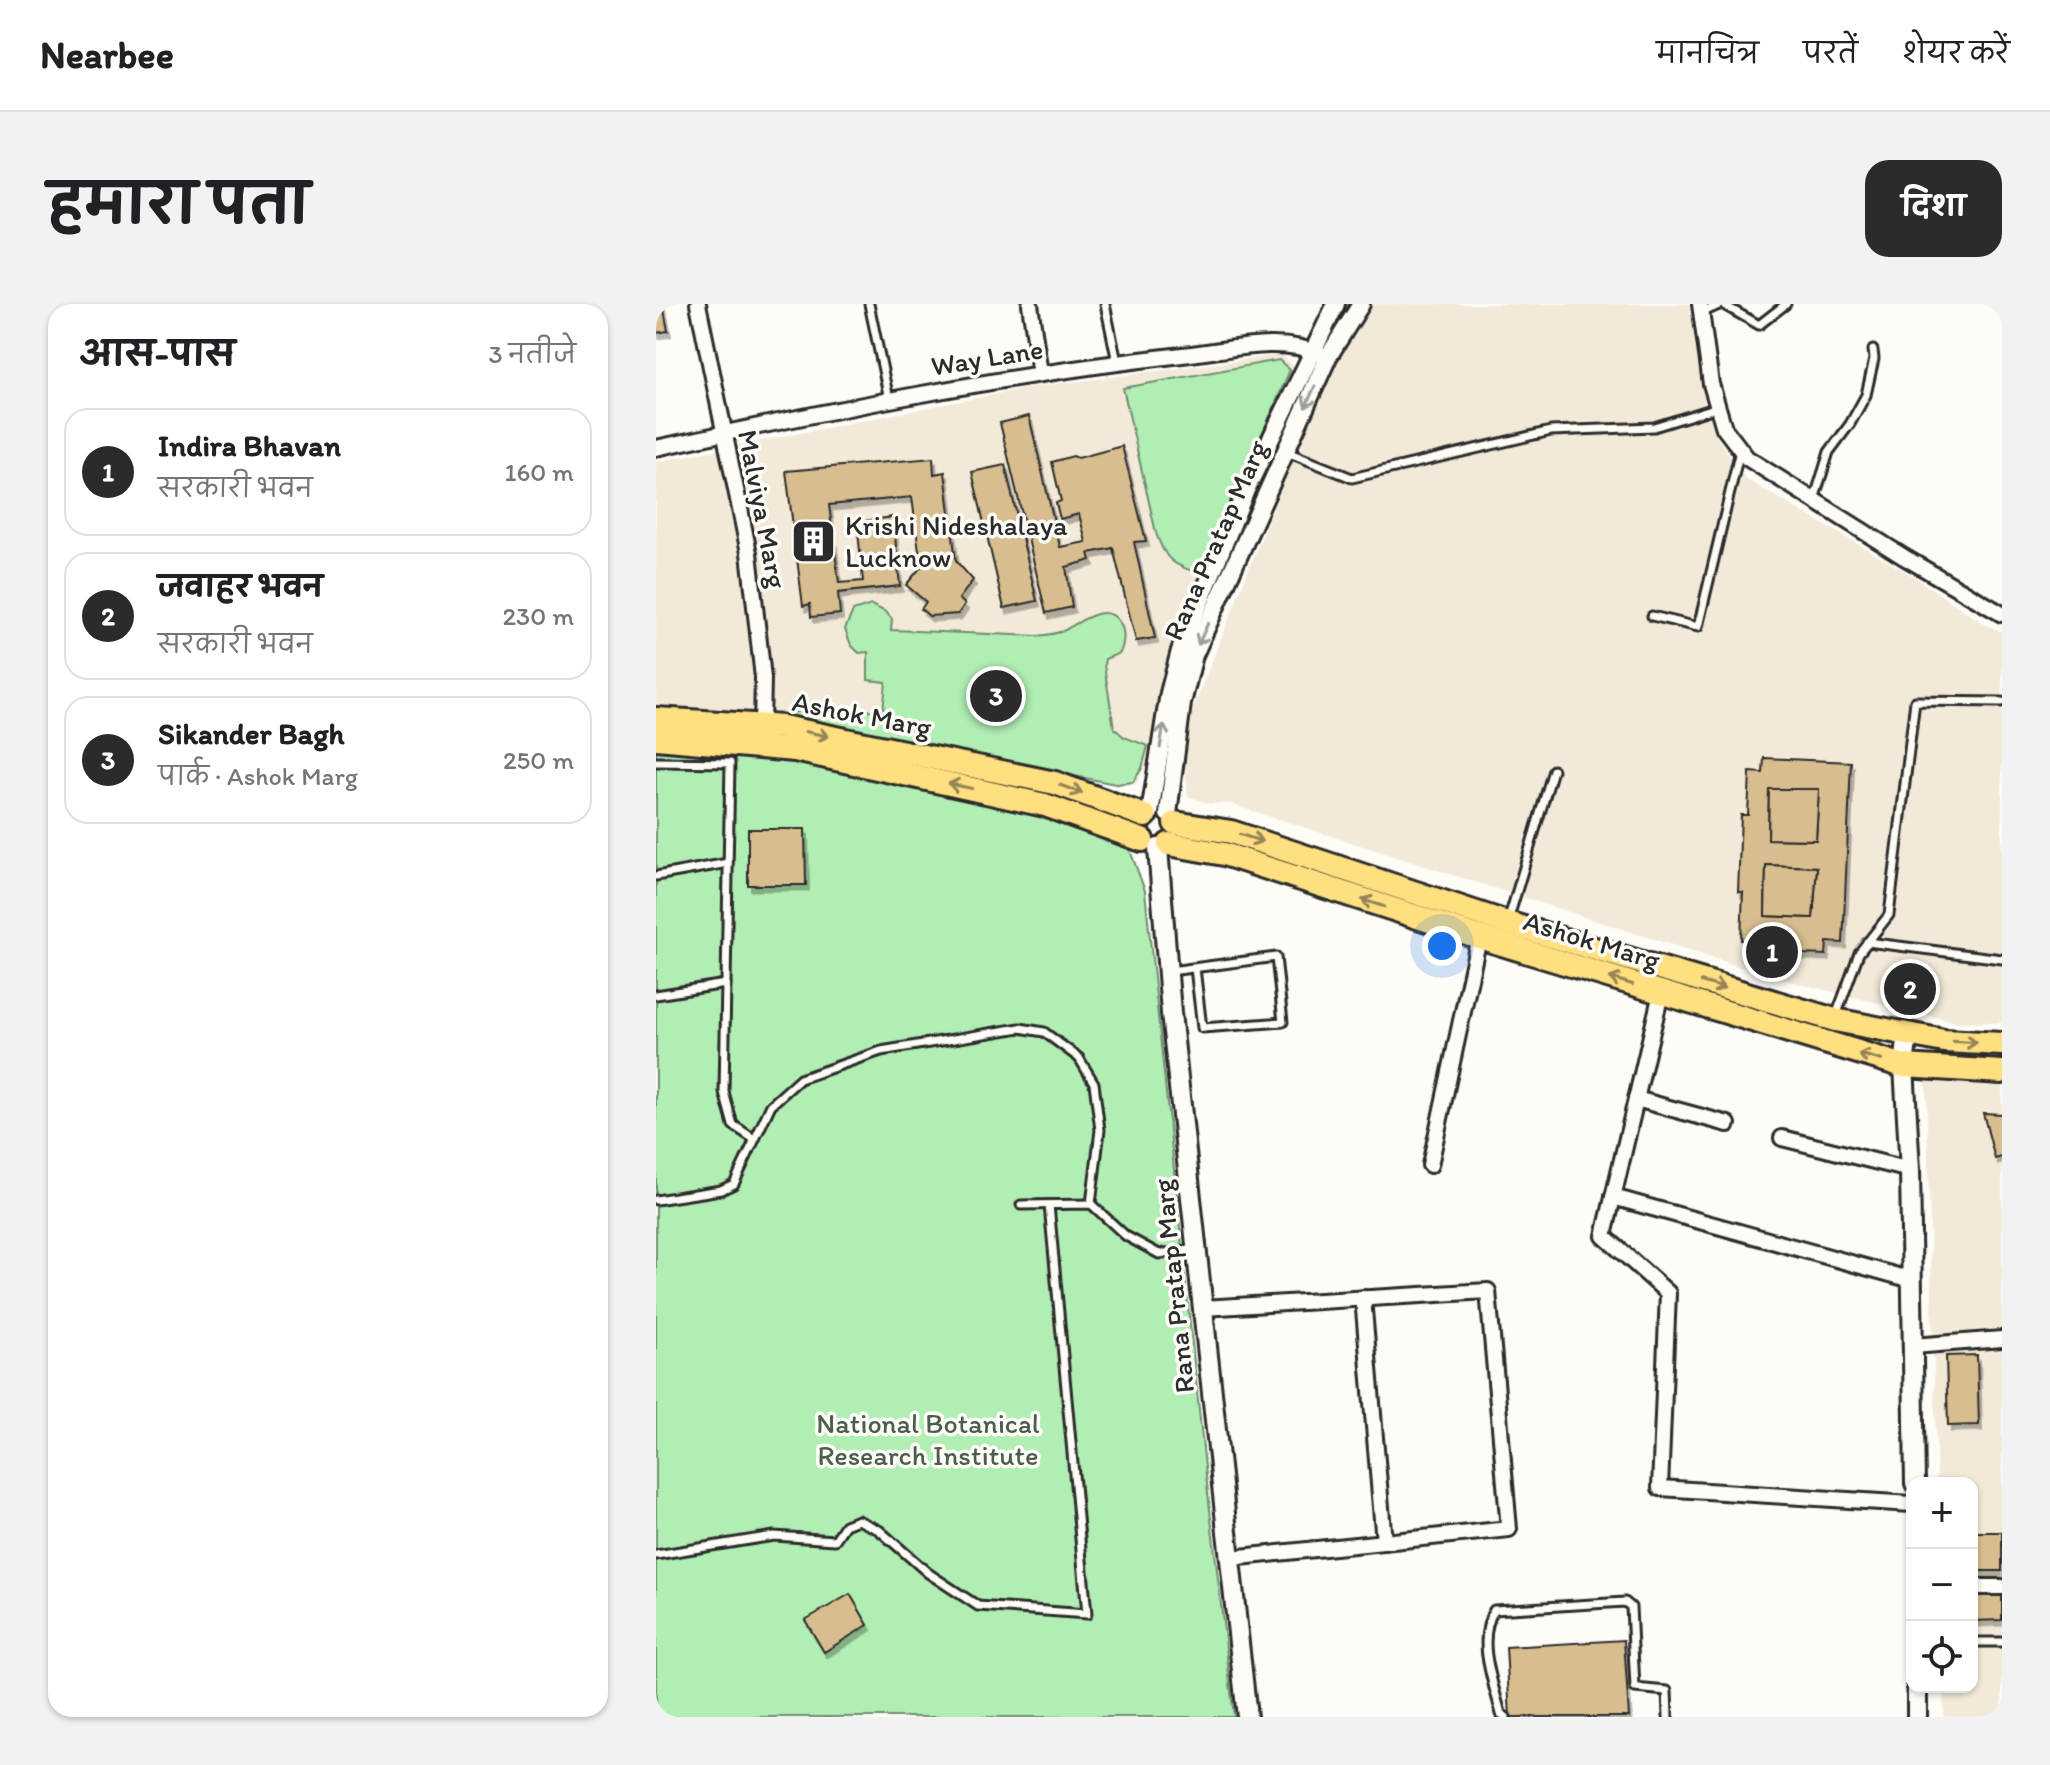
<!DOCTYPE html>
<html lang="hi">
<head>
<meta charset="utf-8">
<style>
	:root { --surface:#fff; --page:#f2f2f2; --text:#202124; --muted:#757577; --line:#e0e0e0; --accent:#2b2b2b }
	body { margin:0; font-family:Itim,"Playpen Sans Deva",sans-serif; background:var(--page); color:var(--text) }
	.controls { position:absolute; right:24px; bottom:24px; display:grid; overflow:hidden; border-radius:16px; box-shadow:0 2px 6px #0004 }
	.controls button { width:72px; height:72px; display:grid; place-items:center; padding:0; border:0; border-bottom:2px solid var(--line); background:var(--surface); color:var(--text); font:40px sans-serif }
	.you { position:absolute; left:786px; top:642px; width:28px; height:28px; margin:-20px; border:6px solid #fff; border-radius:50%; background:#1a73e8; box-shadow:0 0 0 12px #1a73e833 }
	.badge { display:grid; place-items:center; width:52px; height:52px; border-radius:50%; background:var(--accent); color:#fff; font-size:26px; font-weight:700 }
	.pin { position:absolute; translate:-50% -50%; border:4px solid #fff; box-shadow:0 2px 8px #0006 }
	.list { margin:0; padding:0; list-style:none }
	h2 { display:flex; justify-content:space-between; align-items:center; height:104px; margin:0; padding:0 32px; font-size:34px }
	h2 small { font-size:26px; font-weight:400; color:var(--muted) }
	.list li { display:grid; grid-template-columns:52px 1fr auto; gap:24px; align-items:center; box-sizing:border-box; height:128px; margin:0 16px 16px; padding:0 16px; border:2px solid var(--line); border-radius:24px }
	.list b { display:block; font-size:30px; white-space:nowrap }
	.list p { margin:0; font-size:26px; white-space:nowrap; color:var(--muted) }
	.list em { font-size:26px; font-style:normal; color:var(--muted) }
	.icon { flex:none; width:44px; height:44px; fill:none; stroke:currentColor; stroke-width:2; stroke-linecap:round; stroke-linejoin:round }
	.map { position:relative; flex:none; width:1346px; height:1413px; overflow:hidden; border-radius:24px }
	header { display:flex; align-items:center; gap:48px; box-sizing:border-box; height:112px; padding:0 40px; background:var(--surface); border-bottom:2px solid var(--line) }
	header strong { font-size:38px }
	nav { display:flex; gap:44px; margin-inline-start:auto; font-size:28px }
	.intro { display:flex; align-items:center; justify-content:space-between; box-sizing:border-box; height:192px; padding:0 48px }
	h1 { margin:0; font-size:56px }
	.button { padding:20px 36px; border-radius:24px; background:var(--accent); color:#fff; font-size:28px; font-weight:700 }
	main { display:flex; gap:48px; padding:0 48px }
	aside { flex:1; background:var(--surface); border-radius:24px; box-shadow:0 2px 6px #0004 }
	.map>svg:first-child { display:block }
	.built { fill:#f2e9d8 }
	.green { fill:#b1eeb4; stroke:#6e8c70; stroke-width:2 }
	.building { fill:#d8be8e; stroke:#2b2b2b; stroke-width:2; fill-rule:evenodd; filter:url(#shadow) }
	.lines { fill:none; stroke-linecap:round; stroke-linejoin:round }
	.service-casing { stroke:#2b2b2b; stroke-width:13 }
	.minor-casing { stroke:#2b2b2b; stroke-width:20 }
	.tertiary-casing { stroke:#2b2b2b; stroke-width:22 }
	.secondary-casing { stroke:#2b2b2b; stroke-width:24 }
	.primary-casing { stroke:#2b2b2b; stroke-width:28 }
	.service { stroke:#fdfcf7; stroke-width:7 }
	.minor { stroke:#fdfcf7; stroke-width:14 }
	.tertiary { stroke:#fdfcf7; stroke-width:16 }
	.secondary { stroke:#fdfcf7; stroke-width:18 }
	.primary { stroke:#ffdf80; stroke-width:22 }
	.oneway { stroke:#9e9e9b }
	.oneway2 { stroke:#958556 }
	.labels { text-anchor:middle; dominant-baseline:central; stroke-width:7; stroke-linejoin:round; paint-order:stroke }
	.street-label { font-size:28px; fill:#2b2b2b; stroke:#fdfcf7 }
	.poi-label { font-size:28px; fill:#2b2b2b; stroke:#fdfcf7; text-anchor:start }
	.park-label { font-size:28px; fill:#4c5c4d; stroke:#fdfcf7 }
</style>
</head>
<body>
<header>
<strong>Nearbee</strong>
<nav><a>मानचित्र</a><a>परतें</a><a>शेयर करें</a></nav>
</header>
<div class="intro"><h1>हमारा पता</h1><a class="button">दिशा</a></div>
<main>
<aside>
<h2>आस-पास<small>3 नतीजे</small></h2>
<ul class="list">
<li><span class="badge">1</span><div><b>Indira Bhavan</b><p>सरकारी भवन</p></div><em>160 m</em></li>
<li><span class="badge">2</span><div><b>जवाहर भवन</b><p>सरकारी भवन</p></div><em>230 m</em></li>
<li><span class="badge">3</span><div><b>Sikander Bagh</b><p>पार्क · Ashok Marg</p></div><em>250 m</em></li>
</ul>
</aside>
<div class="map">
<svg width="1346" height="1413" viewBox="0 0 1346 1413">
	<defs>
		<filter id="shadow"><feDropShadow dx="3" dy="5.5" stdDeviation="0" flood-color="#0004"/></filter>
	</defs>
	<rect width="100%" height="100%" fill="#fdfcf7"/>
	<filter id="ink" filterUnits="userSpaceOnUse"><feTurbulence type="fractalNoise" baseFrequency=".0125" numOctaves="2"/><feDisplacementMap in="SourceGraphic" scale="16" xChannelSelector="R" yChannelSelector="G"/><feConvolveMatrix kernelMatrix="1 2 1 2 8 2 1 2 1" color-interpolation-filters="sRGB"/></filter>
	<g filter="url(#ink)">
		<g class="built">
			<polygon points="714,0 1033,0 1049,92 1060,132 1091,176 1255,271 1330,321 1346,328 1346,719 1300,718 1116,673 575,500 551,499 532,492 529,460 536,407 634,162 684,47"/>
			<polygon points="625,51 639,63 516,342 489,464 480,480 462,482 123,417 0,410 0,158 370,84"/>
			<polygon points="1270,776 1346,780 1346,1413 1288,1413 1287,1383 1316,1383 1316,1179 1281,1179"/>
		</g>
		<g class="green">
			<path d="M 623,56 L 634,66 L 545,270 C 516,260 510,258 500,229 L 467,84 Z"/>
			<path d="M 215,301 L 230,308 L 236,315 L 235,326 L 382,332 C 390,331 399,330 407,327 C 423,319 450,296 464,319 C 470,329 468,339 464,349 L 449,355 L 448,361 L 458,424 L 468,433 L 492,442 L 486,464 L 477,478 L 460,480 L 123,415 C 144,399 200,406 227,407 L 230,378 L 212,376 L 212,348 L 203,349 L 195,341 L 189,325 L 197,307 Z"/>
			<polygon points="0,444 83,447 227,474 406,511 472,541 489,587 548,1154 578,1413 0,1413"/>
		</g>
		<g class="building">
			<polygon points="0,0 7,0 12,27 0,29"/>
			<polygon points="373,112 404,243 430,238 423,210 404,215 400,199 405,197 396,158 417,152 422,154 466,142 490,237 478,238 499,334 480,337 457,244 433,249 435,256 410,263 416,303 390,309 344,119"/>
			<polygon points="277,154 278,170 289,168 300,257 317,276 303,295 309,300 302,310 273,312 265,305 270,298 250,281 265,263 256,193 173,201 183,279 207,277 201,218 237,213 244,282 182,289 184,310 155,313 154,300 147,302 130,167"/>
			<polygon points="349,161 381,297 348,304 316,168"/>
			<path d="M 1108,454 L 1195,458 L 1187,639 L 1171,638 L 1170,651 L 1096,648 L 1096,637 L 1085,636 L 1087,588 L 1082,588 L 1085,511 L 1092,511 L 1094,468 L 1107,469 ZM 1113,485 L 1163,485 L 1160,536 L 1112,535 ZM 1110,561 L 1161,563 L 1157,614 L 1109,612 Z"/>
			<polygon points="1113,485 1163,485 1160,536 1112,535"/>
			<polygon points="92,525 149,525 150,581 92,581"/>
			<polygon points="1110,561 1161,563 1157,614 1109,612"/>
			<polygon points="1327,809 1346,810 1346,853 1339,855"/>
			<polygon points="1321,1051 1323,1121 1292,1122 1290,1052"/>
			<rect x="1318" y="1228" width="28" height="39"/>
			<polygon points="1346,1288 1346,1316 1316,1317 1316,1289"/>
			<polygon points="194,1290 212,1321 168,1348 149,1316"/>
			<polygon points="968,1336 973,1413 854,1413 850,1343"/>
		</g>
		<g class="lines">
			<defs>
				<g id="service">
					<polyline points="213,0 233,95"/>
					<polyline points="449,0 461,58"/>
					<polyline points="1066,0 1103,21 1130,0"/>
					<polyline points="1045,9 1065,0"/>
					<polyline points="631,148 696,174 895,127 998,123 1062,103"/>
					<polyline points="1158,196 1173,148 1194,120 1210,91 1218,55 1217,46"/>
					<polyline points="996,312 1042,323 1084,146"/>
					<polyline points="0,458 74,459 68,788 77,821 98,835"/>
					<polyline points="0,572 72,559"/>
					<polyline points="852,617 897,466"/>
					<polyline points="1211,638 1346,655"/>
					<polyline points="514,667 620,653 627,718 546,724 539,664"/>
					<polyline points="0,691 70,680"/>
					<polyline points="1180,712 1203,649 1233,611 1259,397 1346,398"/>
					<polyline points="0,896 65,886 78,880 115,801 144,775 225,747 364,724 388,728 423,754 438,779 444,826 435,900"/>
					<polyline points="365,901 435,900 470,932 503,950 539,945"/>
					<polyline points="0,1251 118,1232 179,1236 189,1221 202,1216 223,1226 272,1269 322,1302 431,1310 393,901"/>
					<polyline points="1316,1338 1346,1338"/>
					<path d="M 850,1413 L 845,1410 C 837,1377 820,1337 838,1306 L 969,1298 L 975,1303 L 979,1384 L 1011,1387 L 1012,1413"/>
				</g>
				<g id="minor">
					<polyline points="42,0 93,249 107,374 106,422"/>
					<polyline points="374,0 384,70"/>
					<polyline points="1044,0 1055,80 1068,124 1091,154 1248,253 1346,310"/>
					<path d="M 0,144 C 174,106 349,71 526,51 C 570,47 623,31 664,50"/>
					<polyline points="1005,689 948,932 1012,989 1004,1184 1256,1200"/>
					<polyline points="980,795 1072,820"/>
					<polyline points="1126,834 1254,866"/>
					<polyline points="774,861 823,633"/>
					<polyline points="957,893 1256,976"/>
					<polyline points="707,994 728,1238"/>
					<polyline points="547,1004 832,987 853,1225 574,1254"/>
					<polyline points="1257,1042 1346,1035"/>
					<polyline points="1316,1283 1346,1283"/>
				</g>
				<g id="tertiary">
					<polyline points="494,509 513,389 524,347 590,186 680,0"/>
					<polyline points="512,510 526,399 538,351 672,53 705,0"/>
				</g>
				<g id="secondary">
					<polyline points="502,544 515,709 591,1413"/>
					<polyline points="1252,729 1248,762 1254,866 1259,1179"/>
					<polyline points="1261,1383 1261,1413"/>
				</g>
				<g id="primary">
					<polyline points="0,415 127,423 399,479 489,512"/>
					<polyline points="0,434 139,446 389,501 486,536"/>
					<polyline points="519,519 575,528 851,619 1179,716 1288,737 1346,740"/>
					<polyline points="513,540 568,550 823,633 1248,762 1346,768"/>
				</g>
			</defs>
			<use href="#service" class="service-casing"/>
			<use href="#minor" class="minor-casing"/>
			<use href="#tertiary" class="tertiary-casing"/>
			<use href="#secondary" class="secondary-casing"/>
			<use href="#primary" class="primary-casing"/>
			<use href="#service" class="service"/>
			<use href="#minor" class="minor"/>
			<use href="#tertiary" class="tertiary"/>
			<use href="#secondary" class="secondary"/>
			<use href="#primary" class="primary"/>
		</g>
		<defs><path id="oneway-shaft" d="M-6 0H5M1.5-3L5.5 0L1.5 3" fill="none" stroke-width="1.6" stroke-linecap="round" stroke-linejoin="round" transform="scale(2)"/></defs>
		<g class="oneway">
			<use href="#oneway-shaft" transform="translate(654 93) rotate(114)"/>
			<use href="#oneway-shaft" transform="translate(547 330) rotate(114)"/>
			<use href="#oneway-shaft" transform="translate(506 432) rotate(-81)"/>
		</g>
		<g class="oneway2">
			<use href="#oneway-shaft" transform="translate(161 430) rotate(12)"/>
			<use href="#oneway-shaft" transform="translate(304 482) rotate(-168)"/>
			<use href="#oneway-shaft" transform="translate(415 485) rotate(20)"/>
			<use href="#oneway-shaft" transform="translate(595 534) rotate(18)"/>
			<use href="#oneway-shaft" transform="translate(717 599) rotate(-162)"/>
			<use href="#oneway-shaft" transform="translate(965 677) rotate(-163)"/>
			<use href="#oneway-shaft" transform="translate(1057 681) rotate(16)"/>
			<use href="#oneway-shaft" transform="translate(1309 738) rotate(3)"/>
			<use href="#oneway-shaft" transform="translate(1214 753) rotate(-165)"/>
		</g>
	</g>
	<defs>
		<symbol id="building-square" viewBox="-11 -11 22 22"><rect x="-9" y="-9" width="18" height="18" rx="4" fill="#2b2b2b" stroke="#fdfcf7"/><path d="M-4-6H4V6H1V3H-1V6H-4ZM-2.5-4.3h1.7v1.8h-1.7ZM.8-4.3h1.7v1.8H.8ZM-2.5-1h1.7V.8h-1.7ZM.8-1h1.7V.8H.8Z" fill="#fff"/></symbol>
	</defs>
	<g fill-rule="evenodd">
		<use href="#building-square" x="132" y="212" width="51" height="51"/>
	</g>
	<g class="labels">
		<g class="street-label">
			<text transform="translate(331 53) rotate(-9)">Way Lane</text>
			<text transform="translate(107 205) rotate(79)">Malviya Marg</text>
			<text transform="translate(559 236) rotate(-66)">Rana Pratap Marg</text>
			<text transform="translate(206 410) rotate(11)">Ashok Marg</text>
			<text transform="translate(936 636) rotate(17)">Ashok Marg</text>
			<text transform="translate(517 982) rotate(-96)">Rana Pratap Marg</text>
		</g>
		<g class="poi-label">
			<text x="189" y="221">Krishi Nideshalaya<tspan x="189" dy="32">Lucknow</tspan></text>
		</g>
		<g class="park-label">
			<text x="272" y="1119">National Botanical<tspan x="272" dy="32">Research Institute</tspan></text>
		</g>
	</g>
</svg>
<div class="controls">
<button>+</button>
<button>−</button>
<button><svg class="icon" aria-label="locate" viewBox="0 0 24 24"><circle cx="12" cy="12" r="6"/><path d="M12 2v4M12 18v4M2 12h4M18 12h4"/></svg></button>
</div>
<div class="you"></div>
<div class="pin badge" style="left:1116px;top:648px">1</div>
<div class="pin badge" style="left:1254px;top:685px">2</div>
<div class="pin badge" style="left:340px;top:392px">3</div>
</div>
</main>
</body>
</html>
